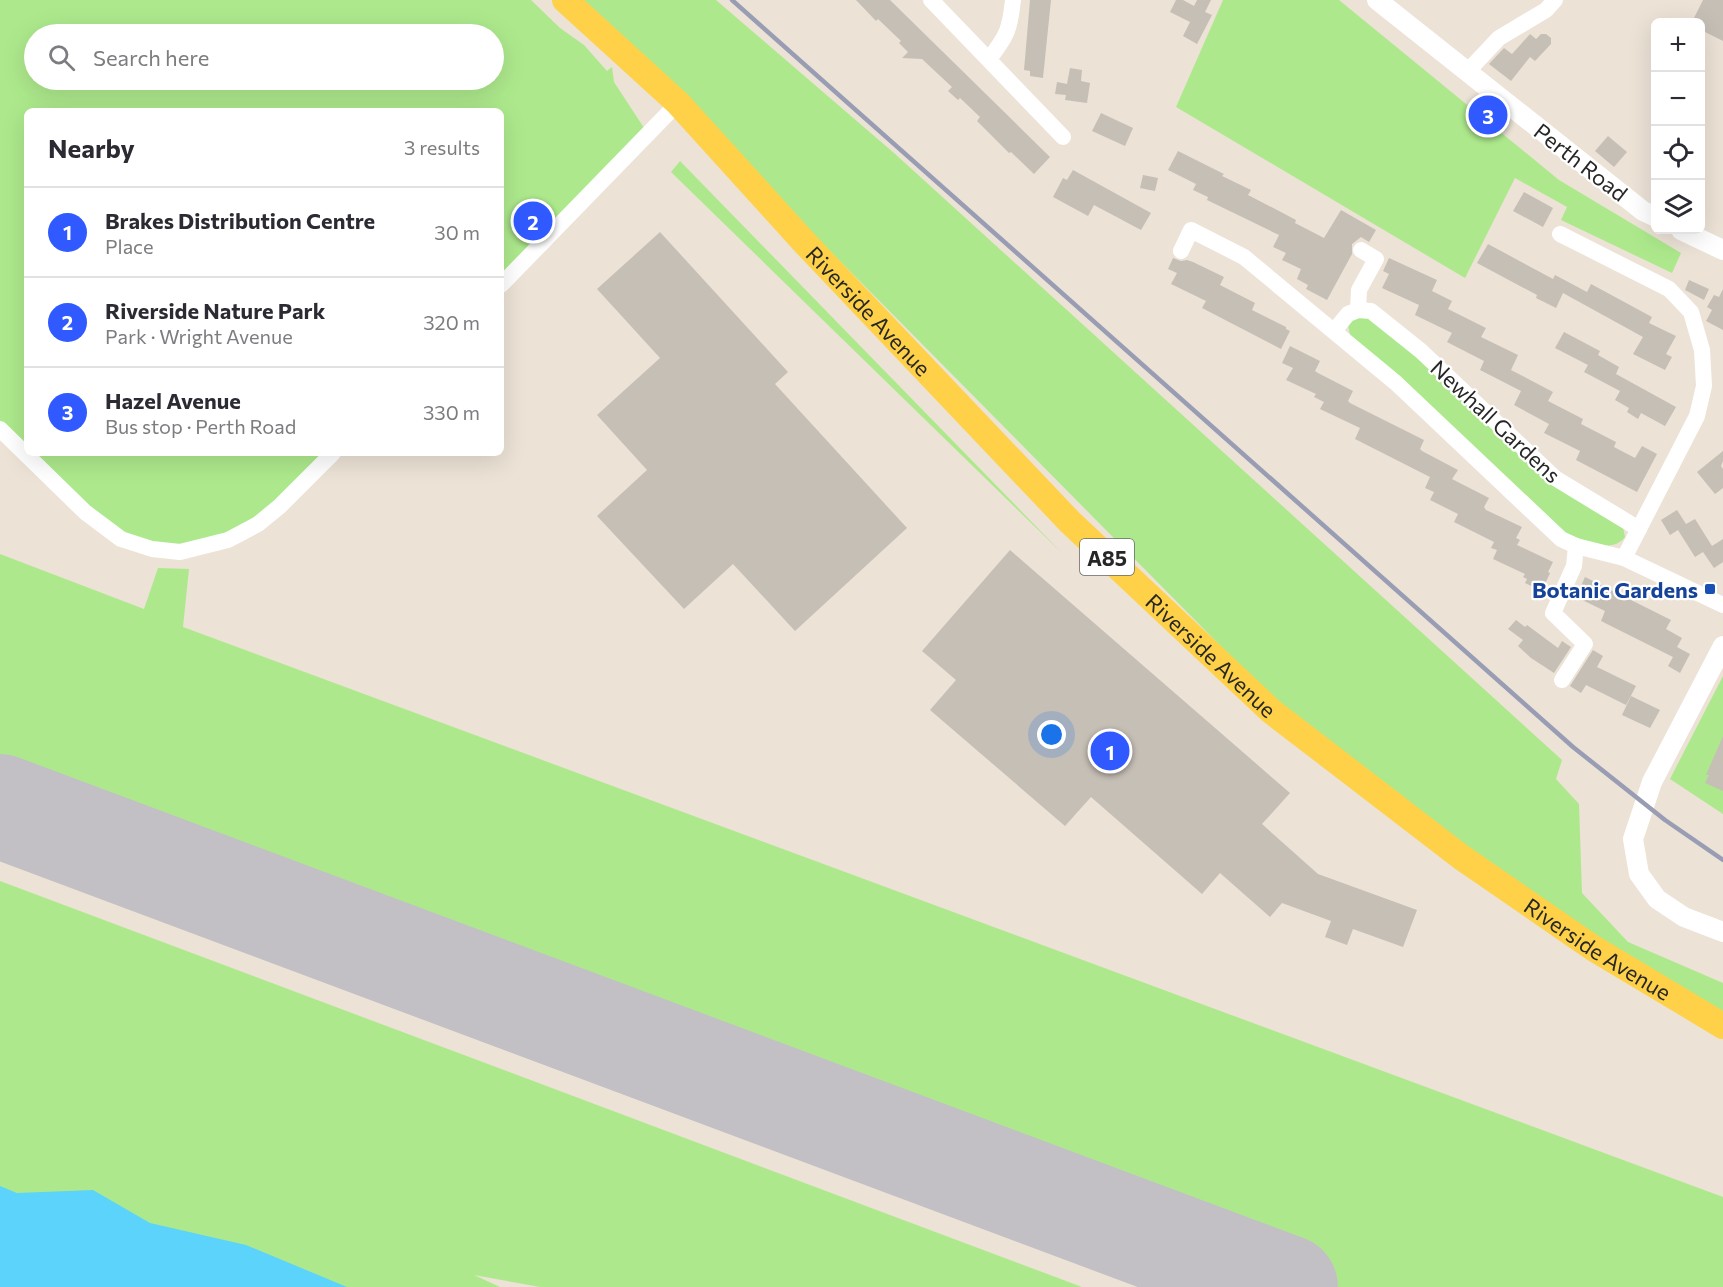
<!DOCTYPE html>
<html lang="en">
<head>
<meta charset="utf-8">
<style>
	:root { --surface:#fff; --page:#f7f7f7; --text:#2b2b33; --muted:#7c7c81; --line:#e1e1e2; --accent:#305aff }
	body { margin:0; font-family:Commissioner,sans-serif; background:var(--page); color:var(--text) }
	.controls { position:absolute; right:18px; top:18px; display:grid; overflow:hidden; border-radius:9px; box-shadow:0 6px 24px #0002 }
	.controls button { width:54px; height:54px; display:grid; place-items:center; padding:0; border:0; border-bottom:2px solid var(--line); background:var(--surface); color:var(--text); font:30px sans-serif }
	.you { position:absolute; left:1052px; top:735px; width:21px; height:21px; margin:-15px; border:4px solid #fff; border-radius:50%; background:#1a73e8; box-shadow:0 0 0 9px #1a73e833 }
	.badge { display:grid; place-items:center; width:39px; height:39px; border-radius:50%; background:var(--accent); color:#fff; font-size:20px; font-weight:700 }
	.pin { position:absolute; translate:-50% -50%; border:3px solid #fff; box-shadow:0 2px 6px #0006 }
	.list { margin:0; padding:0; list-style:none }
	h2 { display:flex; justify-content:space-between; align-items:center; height:78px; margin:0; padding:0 24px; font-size:26px }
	h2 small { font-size:20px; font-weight:400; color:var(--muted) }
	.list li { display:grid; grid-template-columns:39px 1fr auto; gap:18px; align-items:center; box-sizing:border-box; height:90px; padding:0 24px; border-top:2px solid var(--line) }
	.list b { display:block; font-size:22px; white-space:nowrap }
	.list p { margin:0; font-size:20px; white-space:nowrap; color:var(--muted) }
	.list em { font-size:20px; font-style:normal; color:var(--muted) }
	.icon { flex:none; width:33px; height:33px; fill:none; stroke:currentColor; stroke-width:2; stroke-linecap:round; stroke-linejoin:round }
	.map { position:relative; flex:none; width:1723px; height:1287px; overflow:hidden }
	.search { position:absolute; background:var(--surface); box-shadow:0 6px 24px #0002; left:24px; top:24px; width:480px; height:66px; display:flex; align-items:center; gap:15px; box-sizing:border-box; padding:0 21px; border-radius:33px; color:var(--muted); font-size:22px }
	.panel { position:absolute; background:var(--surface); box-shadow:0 6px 24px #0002; left:24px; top:108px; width:480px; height:348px; border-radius:9px }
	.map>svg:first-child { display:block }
	.green { fill:#ade98c; fill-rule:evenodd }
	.water { fill:#5cd3fa }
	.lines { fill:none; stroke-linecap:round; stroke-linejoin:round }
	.runway { stroke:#c2c0c5; stroke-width:104 }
	.building { fill:#c6bfb6 }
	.minor { stroke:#fff; stroke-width:16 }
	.tertiary { stroke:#fff; stroke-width:20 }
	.primary { stroke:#ffd148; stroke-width:26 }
	.rail { stroke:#999db4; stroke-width:4.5 }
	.transit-dot { fill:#1a4fb4; stroke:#fff; stroke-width:2 }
	.labels { text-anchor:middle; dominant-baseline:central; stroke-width:4.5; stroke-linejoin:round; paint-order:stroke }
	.shield { fill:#fff; stroke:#686868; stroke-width:1.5 }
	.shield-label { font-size:21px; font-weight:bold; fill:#272727 }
	.street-label { font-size:22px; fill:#272727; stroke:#fff }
	.transit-label { font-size:22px; font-weight:bold; fill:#164399; stroke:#fff; text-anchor:end }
</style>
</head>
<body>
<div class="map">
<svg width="1723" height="1287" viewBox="0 0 1723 1287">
	<rect width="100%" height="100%" fill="#ece2d6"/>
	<g class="green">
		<path d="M 0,0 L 531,0 L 560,28 L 584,45 L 607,71 L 612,67 L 614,82 L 648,134 L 501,285 L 501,111 L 27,111 L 27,453 L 333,453 L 280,506 L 203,547 L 121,539 L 0,429 ZM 34,34 L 494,34 L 494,80 L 34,80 Z"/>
		<polygon points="579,0 716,0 894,153 1562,760 1556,779 1579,804 1582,893 1628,942 1723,983 1723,1016 1611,950 1424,818 1282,708 827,248"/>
		<polygon points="1223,0 1339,0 1559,180 1681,253 1672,273 1561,220 1567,207 1515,178 1465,278 1176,107"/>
		<polygon points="680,161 1062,553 671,172"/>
		<path d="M 1356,316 L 1368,316 L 1623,527 L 1625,537 C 1611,555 1585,540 1567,534 L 1350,335 L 1348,325 Z"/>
		<polygon points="0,554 144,609 158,568 189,569 183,627 1723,1197 1723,1287 1284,1287 1111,1221 1100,1196 1090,1189 1043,1172 1009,1182 694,1065 681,1036 619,1013 612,1029 606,1031 601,1030 96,845 77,800 0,772"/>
		<polygon points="1723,676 1723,814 1670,779"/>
		<polygon points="0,881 1082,1287 540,1287 474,1275 500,1287 0,1287"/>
	</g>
	<polygon class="water" points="0,1186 17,1193 93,1190 150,1223 246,1245 347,1287 0,1287"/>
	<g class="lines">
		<polyline class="runway" points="0,806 1286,1287"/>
	</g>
	<g class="building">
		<polygon points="856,0 890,0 1050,157 1034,174 1011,152 1009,153 977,121 980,117 960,98 958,100 948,91 952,87 922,59 902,58 908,52 899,43 901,41 878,19 876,21"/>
		<polygon points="1030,0 1051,0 1043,78 1030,76 1030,71 1024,70"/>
		<polygon points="1176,0 1183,0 1194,6 1197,0 1211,0 1205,12 1212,15 1197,44 1183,36 1190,22 1170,12"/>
		<polygon points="1703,0 1723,0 1723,41 1701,30 1701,22 1692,22"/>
		<polygon points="1530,34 1536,39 1541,34 1546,34 1551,38 1551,44 1535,61 1530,57 1511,81 1489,64 1504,48 1512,54"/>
		<polygon points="1070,68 1082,70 1081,81 1090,83 1087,103 1065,100 1066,95 1055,94 1057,82 1067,84"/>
		<polygon points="1101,113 1133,128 1125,146 1092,131"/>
		<polygon points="1608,136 1627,152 1614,167 1595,151"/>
		<polygon points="1178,151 1224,174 1222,176 1251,190 1248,195 1279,211 1296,220 1295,223 1324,238 1341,210 1376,230 1369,242 1361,237 1352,244 1352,254 1327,300 1306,289 1308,285 1297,279 1301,269 1282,260 1286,253 1273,247 1279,235 1207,200 1208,197 1193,190 1196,184 1168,170"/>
		<polygon points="1073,170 1151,213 1141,230 1094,205 1088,216 1053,197 1063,178 1067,180"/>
		<polygon points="1143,175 1158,178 1155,191 1140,188"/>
		<polygon points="1524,192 1553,208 1543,227 1513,211"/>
		<polygon points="660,232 788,372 775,384 907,528 795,631 733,564 684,609 597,516 647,470 597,415 660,358 597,289"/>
		<polygon points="1488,244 1553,279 1555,275 1587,292 1591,284 1652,317 1649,323 1676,336 1666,354 1672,357 1665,370 1633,354 1643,337 1563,293 1556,308 1536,298 1537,295 1477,263"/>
		<polygon points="1173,258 1181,261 1187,260 1193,262 1224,277 1220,285 1255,303 1252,310 1286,327 1286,329 1290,331 1281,349 1202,308 1206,301 1171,284 1177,273 1168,269"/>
		<polygon points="1389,258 1437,280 1432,291 1452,301 1448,309 1486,328 1481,337 1518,355 1511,370 1553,392 1548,401 1583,419 1581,424 1616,442 1614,447 1635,458 1642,446 1657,454 1637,492 1576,460 1580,451 1544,433 1549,424 1514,405 1521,391 1480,370 1484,361 1447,342 1452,333 1415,315 1419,305 1382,288 1389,274 1383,271"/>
		<polygon points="1689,280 1709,289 1704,300 1685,290"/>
		<polygon points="1723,289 1723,330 1706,321 1712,310 1707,307 1714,295 1719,297"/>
		<polygon points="1564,332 1600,351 1598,355 1619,367 1616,374 1676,407 1665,426 1641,413 1638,419 1627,412 1629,408 1615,400 1620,391 1584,372 1588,365 1555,348"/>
		<polygon points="1290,346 1320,361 1315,371 1318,373 1353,391 1348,401 1350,403 1424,440 1420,449 1422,451 1458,470 1452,479 1489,498 1484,507 1486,510 1522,527 1516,538 1520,540 1517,545 1553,562 1548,572 1550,573 1542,591 1525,583 1527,579 1523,577 1525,574 1493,559 1497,550 1491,548 1494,542 1454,522 1458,514 1430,500 1434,492 1425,488 1430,477 1355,439 1360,428 1320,409 1324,402 1314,397 1316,394 1286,380 1293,368 1282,363"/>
		<polygon points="1723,451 1723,461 1721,466 1723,469 1723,488 1715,494 1697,472"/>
		<polygon points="1677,510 1686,524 1695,519 1712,546 1723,539 1723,562 1714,568 1703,552 1695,557 1678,530 1670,535 1661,520"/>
		<polygon points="1010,550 1290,793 1262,824 1318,874 1417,910 1403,947 1353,929 1347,945 1325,937 1331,921 1282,903 1270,917 1220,873 1202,894 1091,797 1065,826 930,710 956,680 922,651"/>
		<polygon points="1585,577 1671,620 1666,629 1682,638 1677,647 1690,654 1680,673 1668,666 1673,657 1601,621 1605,611 1576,597"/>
		<polygon points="1516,620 1525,627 1527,625 1558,648 1562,641 1571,647 1554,673 1531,658 1518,646 1523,640 1508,629"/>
		<polygon points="1593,650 1603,656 1597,667 1636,686 1626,705 1586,685 1581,693 1570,686"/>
		<polygon points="1631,696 1660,710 1650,728 1622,715"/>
		<polygon points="1723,736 1723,791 1705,783 1709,775 1706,775"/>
	</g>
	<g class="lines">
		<g class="minor">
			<polyline points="931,0 1063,137"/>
			<path d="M 989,59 C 1007,36 1010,29 1013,0"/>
			<polyline points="1467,72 1499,38 1546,10 1555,0"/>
			<polyline points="1560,234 1669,289 1691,312 1702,350 1704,386 1697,416 1624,558"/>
			<polyline points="1181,251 1191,230 1244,257 1396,383 1561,539 1576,546 1624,558 1723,605"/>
			<polyline points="501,285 678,103"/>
			<polyline points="1358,310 1359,290 1376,259 1361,250"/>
			<polyline points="1334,331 1348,314 1358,310 1371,311 1421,351 1555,478 1639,529"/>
			<polyline points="0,429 85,512 121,539 152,549 180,552 228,540 258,524 280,506 333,453"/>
			<polyline points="1562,680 1585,644 1553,613 1574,566 1576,546"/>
		</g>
		<g class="tertiary">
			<polyline points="1377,0 1643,211 1656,217"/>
			<polyline points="1681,230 1723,250"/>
			<polyline points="1723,646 1652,782 1633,839 1639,874 1657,899 1684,917 1723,932"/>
		</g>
		<path class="primary" id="s1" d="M 565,0 L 678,103 L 804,242 L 1070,522 L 1271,711 L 1461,857 L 1593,948 L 1723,1026"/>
		<polyline class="rail" points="732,0 1573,747 1665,820 1723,860"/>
	</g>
	<rect class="transit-dot" x="1704" y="583" width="12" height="12" rx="3"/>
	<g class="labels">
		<rect class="shield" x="1080" y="539" width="54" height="36" rx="4.5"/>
		<g class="shield-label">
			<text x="1107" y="557">A85</text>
		</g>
		<g class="street-label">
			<text transform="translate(1581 162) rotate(38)">Perth Road</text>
			<text stroke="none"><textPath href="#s1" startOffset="435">Riverside Avenue</textPath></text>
			<text transform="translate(1496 421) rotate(43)">Newhall Gardens</text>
			<text stroke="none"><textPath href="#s1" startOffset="921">Riverside Avenue</textPath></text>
			<text stroke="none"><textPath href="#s1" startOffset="1407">Riverside Avenue</textPath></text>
		</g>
		<g class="transit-label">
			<text x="1698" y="589">Botanic Gardens</text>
		</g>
	</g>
</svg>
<div class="controls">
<button>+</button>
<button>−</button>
<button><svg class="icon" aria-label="locate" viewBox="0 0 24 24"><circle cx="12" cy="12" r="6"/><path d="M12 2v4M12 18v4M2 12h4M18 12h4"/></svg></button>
<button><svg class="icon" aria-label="layers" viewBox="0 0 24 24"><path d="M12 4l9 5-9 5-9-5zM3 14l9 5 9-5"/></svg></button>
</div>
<div class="you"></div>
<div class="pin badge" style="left:1110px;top:751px">1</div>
<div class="pin badge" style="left:533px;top:221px">2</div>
<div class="pin badge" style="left:1488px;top:115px">3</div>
<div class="search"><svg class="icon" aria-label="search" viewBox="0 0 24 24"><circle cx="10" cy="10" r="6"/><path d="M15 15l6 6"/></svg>Search here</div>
<section class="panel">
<h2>Nearby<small>3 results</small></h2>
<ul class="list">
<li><span class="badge">1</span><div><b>Brakes Distribution Centre</b><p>Place</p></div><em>30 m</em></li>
<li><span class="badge">2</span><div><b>Riverside Nature Park</b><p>Park · Wright Avenue</p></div><em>320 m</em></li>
<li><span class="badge">3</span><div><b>Hazel Avenue</b><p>Bus stop · Perth Road</p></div><em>330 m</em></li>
</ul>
</section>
</div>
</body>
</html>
